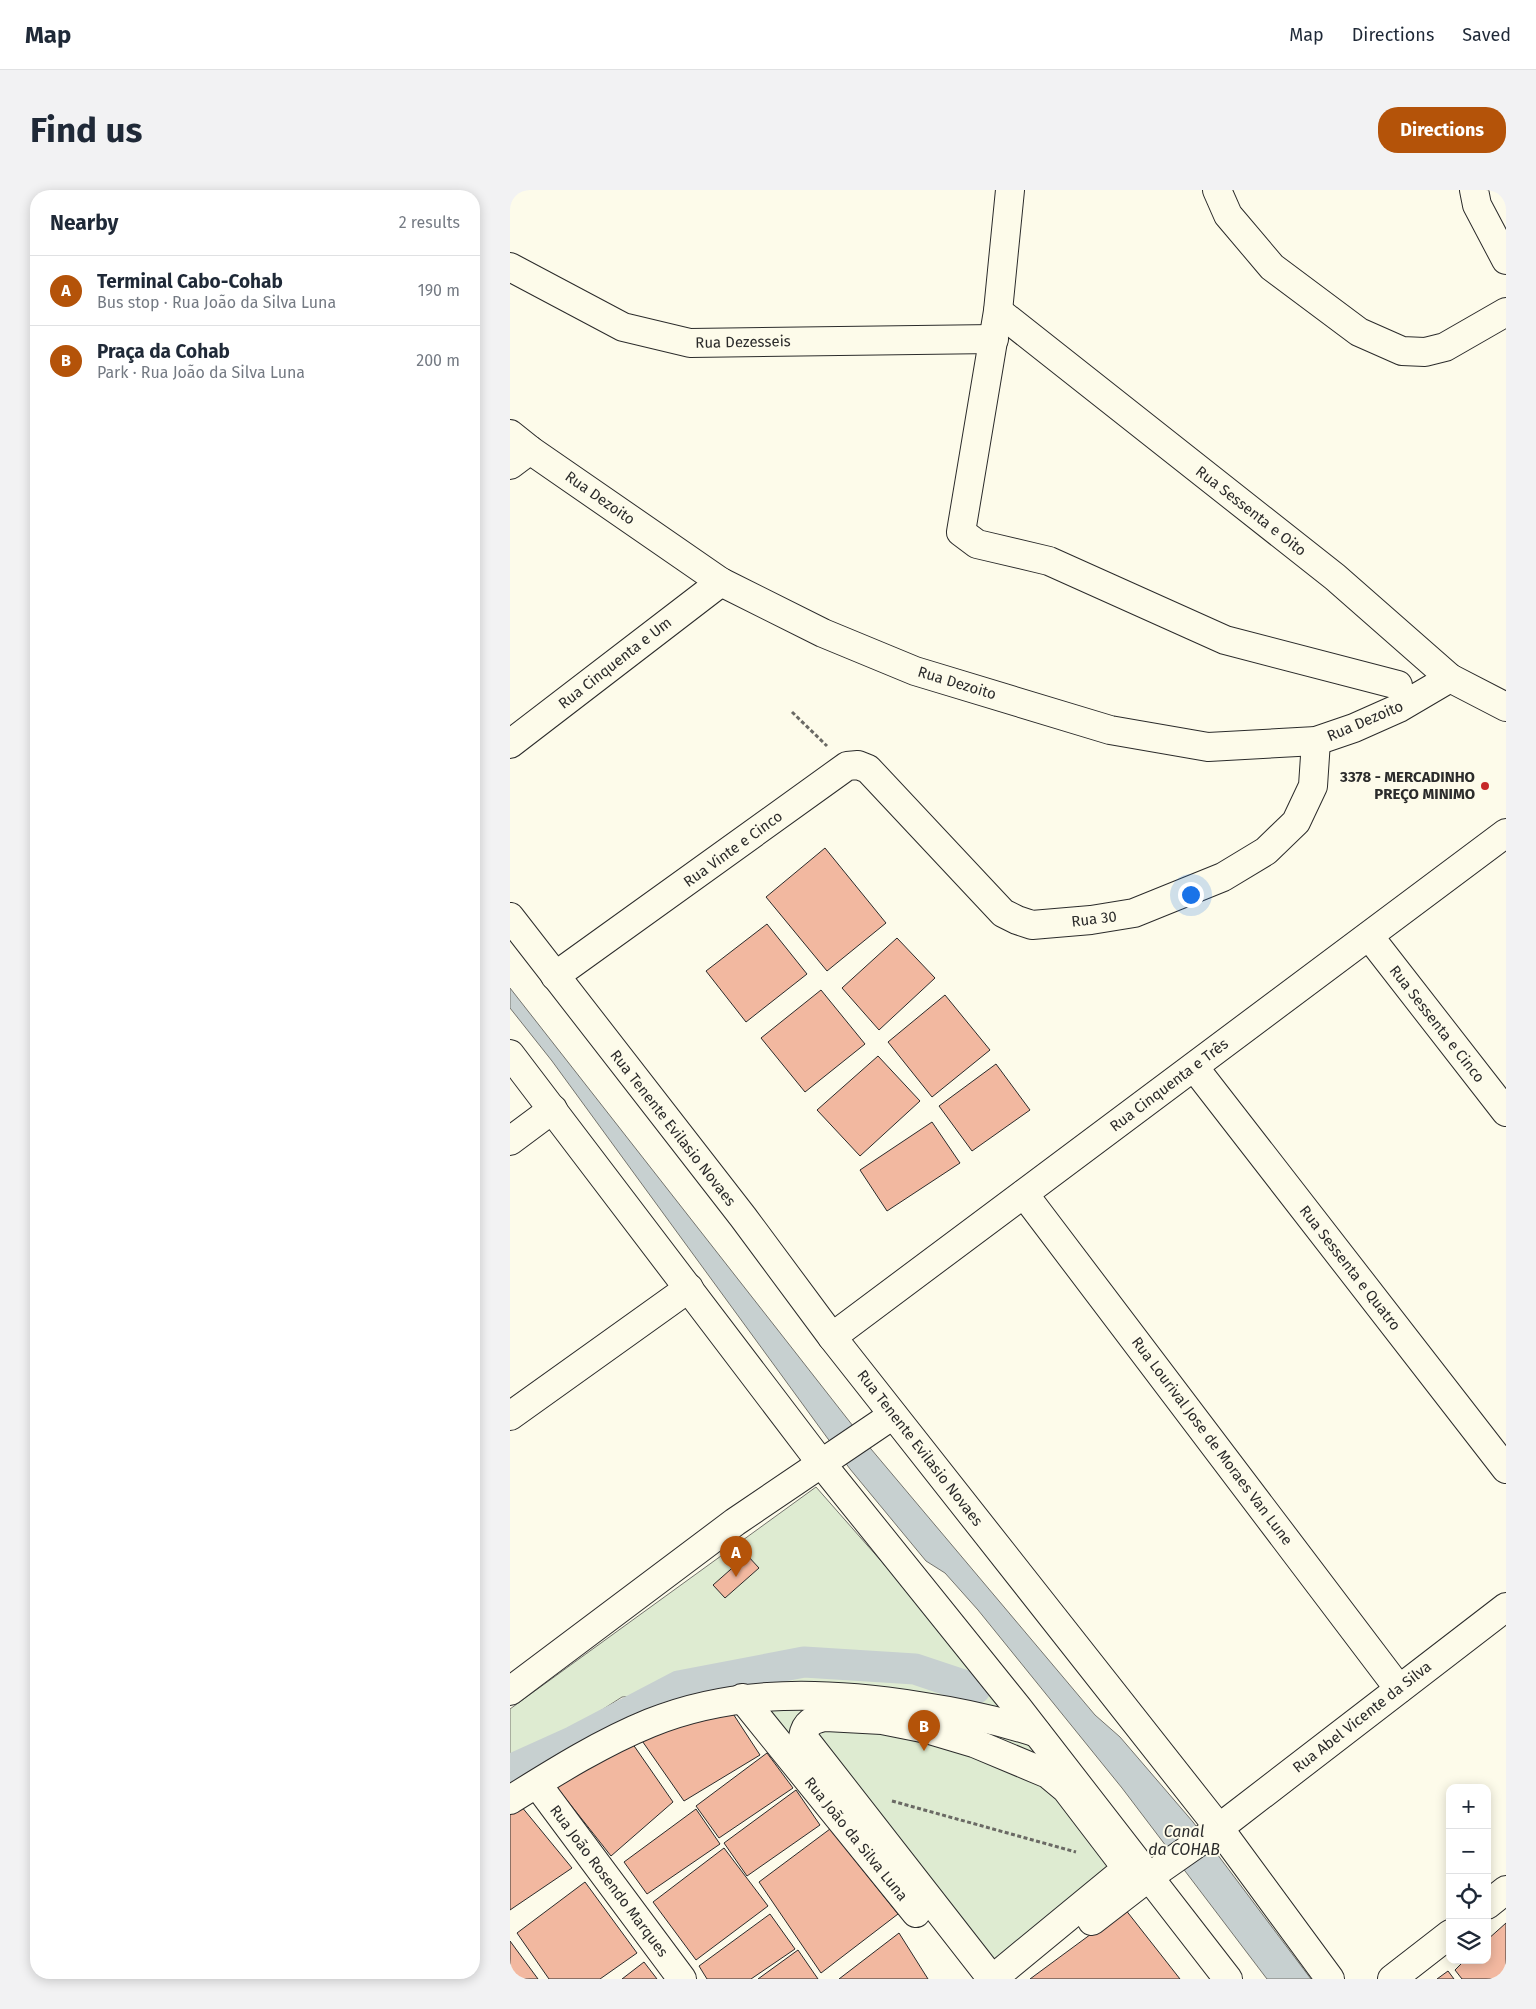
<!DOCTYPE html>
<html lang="en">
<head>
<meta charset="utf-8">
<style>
	:root { --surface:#fff; --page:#f2f2f3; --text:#1f2937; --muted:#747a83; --line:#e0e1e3; --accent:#b45309 }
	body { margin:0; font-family:"Fira Sans",sans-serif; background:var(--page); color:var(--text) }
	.controls { position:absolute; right:15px; bottom:15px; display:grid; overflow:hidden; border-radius:10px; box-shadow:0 2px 12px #0003 }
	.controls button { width:45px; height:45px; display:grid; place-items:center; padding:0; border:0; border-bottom:1px solid var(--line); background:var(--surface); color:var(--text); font:25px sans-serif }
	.you { position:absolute; left:680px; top:704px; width:18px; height:18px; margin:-12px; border:4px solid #fff; border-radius:50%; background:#1a73e8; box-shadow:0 0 0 8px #1a73e833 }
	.badge { display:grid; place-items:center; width:32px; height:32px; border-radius:50%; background:var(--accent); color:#fff; font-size:16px; font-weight:700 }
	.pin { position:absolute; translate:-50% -41px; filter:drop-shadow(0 1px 2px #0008) }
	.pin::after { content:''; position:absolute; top:26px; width:18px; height:15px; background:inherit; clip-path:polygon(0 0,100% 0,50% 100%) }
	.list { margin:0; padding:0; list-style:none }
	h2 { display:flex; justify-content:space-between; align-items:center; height:65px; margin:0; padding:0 20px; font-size:21px }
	h2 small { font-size:16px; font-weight:400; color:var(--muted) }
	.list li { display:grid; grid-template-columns:32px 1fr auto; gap:15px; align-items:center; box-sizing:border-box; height:70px; padding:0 20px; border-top:1px solid var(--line) }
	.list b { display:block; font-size:19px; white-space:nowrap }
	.list p { margin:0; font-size:16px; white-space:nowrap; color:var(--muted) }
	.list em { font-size:16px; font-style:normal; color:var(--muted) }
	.icon { flex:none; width:28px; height:28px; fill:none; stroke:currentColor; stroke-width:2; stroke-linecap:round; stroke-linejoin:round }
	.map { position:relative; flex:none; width:996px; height:1789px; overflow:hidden; border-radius:20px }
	header { display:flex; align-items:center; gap:30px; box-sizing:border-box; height:70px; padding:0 25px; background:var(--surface); border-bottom:1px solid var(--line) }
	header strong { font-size:24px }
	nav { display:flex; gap:28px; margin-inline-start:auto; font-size:18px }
	.intro { display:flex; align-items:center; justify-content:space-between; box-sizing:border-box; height:120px; padding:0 30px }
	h1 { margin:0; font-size:35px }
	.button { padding:12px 22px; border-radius:20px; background:var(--accent); color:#fff; font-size:18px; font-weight:700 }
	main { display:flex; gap:30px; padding:0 30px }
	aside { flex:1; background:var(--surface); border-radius:20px; box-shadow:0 2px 12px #0003 }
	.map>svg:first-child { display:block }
	.green { fill:#deebd1; stroke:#74746e }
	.water { fill:#c7d0d0; stroke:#74746e }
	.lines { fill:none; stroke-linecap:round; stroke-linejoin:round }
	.canal { stroke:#c7d0d0; stroke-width:31 }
	.building { fill:#f2b8a0; stroke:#2b2b2b }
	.minor-casing { stroke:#2b2b2b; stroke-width:30 }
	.path { stroke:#6a6964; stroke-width:3; stroke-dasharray:4 2.5; stroke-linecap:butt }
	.minor { stroke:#fdfbea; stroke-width:28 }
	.poi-dot { fill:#c62828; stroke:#fdfbea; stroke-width:2 }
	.labels { text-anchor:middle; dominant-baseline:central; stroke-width:4; stroke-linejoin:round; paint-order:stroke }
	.street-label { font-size:15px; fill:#2b2b2b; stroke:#fdfbea }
	.poi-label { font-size:15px; font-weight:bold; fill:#2b2b2b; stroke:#fdfbea; text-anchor:end }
	.water-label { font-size:16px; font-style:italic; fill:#2b2b2b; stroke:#fdfbea }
</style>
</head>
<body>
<header>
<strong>Map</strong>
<nav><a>Map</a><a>Directions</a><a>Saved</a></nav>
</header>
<div class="intro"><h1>Find us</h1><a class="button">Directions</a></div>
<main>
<aside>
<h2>Nearby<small>2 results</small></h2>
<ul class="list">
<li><span class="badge">A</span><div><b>Terminal Cabo-Cohab</b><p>Bus stop · Rua João da Silva Luna</p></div><em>190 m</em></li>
<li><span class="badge">B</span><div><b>Praça da Cohab</b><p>Park · Rua João da Silva Luna</p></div><em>200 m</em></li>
</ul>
</aside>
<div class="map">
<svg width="996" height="1789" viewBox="0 0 996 1789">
	<rect width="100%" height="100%" fill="#fdfbea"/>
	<polygon class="green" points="306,1297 504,1522 625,1673 493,1789 238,1497 112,1507 0,1579 0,1519"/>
	<polygon class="water" points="0,798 361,1259 585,1525 610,1547 683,1632 801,1789 757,1789 612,1598 468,1420 435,1383 416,1371 340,1279 42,871 0,818"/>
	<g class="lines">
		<polyline class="canal" points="0,1580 64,1551 169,1496 294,1472 405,1479 465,1499"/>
	</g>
	<g class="building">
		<polygon points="315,658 376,733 317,781 256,707"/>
		<polygon points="257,734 297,784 236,832 196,781"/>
		<polygon points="387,748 425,788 369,840 332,798"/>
		<polygon points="311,800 355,854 295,902 251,848"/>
		<polygon points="435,805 480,860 422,907 378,852"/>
		<polygon points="368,866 410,911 350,966 307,920"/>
		<polygon points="486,874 520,920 462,961 429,916"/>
		<polygon points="422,932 450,973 377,1021 350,980"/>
		<polygon points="237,1365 249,1378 215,1408 203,1395"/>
		<polygon points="216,1513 250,1565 174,1611 128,1545"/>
		<polygon points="120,1550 163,1612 101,1666 41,1590"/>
		<polygon points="257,1563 283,1598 209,1648 186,1616"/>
		<polygon points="286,1600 310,1635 237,1686 214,1653"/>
		<polygon points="11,1616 62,1678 0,1720 0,1623"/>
		<polygon points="186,1619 210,1654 137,1704 114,1672"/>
		<polygon points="320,1639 388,1724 311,1783 249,1692"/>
		<polygon points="214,1658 258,1716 186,1770 143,1712"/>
		<polygon points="75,1692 127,1763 90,1789 39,1789 7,1743"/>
		<polygon points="615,1719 670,1789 520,1789"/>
		<polygon points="260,1724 285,1759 241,1789 197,1789 189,1776"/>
		<polygon points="996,1733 996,1789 952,1789 945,1780 955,1770 977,1770 977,1750"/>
		<polygon points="389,1743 418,1789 329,1789"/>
		<polygon points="0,1751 28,1789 0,1789"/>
		<polygon points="288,1760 308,1789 248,1789"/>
		<polygon points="134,1772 147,1789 112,1789"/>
		<polygon points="938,1781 944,1789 927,1789"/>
	</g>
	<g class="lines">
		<defs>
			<g id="minor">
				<polyline points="500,0 488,121 451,342 467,354 539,371 715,450 888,495"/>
				<polyline points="707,0 718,25 762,77 849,142 892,161 915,162 935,157 996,122"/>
				<polyline points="964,0 967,15 996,70"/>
				<polyline points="0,77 113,137 180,153 484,149"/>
				<polyline points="488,121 825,387 940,488 996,517"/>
				<polyline points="0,244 20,260 211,392 313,443 405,481 600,540 698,557 806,551 844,538 889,518 940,488"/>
				<polyline points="0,275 20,260"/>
				<polyline points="0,554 211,392"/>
				<polyline points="0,727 233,1027 322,1147 709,1638 820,1789"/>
				<polyline points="859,746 996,922"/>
				<polyline points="45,786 337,576 348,575 358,579 493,723 507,730 522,735 581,730 624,723 713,687 756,661 786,632 803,596 806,551"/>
				<polyline points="0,864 311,1273 508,1518 718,1789"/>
				<polyline points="684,877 996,1279"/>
				<polyline points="0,951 43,919"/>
				<polyline points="514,1004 889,1499"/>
				<polyline points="322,1147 996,643"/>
				<polyline points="0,1226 179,1098"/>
				<polyline points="0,1501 225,1332 383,1225"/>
				<polyline points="232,1508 406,1723"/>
				<path d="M 316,1527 L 372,1530 L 417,1539 L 464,1553 L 538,1584 L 556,1599 L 611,1671 C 614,1676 612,1680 610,1684 L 491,1782 L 483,1785 L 478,1784 L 293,1547 C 295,1533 303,1529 316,1527 Z"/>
				<polyline points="27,1594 172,1789"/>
				<path d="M 0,1610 C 45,1582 91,1553 140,1533 C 226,1498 319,1502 409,1516 C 449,1522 488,1530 527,1543"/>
				<polyline points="977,1715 996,1700"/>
				<polyline points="582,1731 639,1687 709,1638 996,1417"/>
				<polyline points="882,1789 940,1744"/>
			</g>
		</defs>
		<use href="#minor" class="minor-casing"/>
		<g class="path">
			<polyline points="282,522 317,556"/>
			<polyline points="382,1611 566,1662"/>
		</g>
		<use href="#minor" class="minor"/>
	</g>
	<circle class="poi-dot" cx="975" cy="596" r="5"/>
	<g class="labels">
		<g class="street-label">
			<text transform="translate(233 152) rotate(-1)">Rua Dezesseis</text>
			<text transform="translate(90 308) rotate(35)">Rua Dezoito</text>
			<text transform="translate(741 321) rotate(38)">Rua Sessenta e Oito</text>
			<text transform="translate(105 473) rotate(-38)">Rua Cinquenta e Um</text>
			<text transform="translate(447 493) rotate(17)">Rua Dezoito</text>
			<text transform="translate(855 531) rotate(-23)">Rua Dezoito</text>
			<text transform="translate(223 659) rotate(-36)">Rua Vinte e Cinco</text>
			<text transform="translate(584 729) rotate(-7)">Rua 30</text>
			<text transform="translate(927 834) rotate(52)">Rua Sessenta e Cinco</text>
			<text transform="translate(659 895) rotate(-37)">Rua Cinquenta e Três</text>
			<text transform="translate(163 938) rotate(52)">Rua Tenente Evilasio Novaes</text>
			<text transform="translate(840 1078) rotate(52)">Rua Sessenta e Quatro</text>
			<text transform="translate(702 1251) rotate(53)">Rua Lourival Jose de Moraes Van Lune</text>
			<text transform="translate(410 1258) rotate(52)">Rua Tenente Evilasio Novaes</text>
			<text transform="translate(852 1527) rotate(-38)">Rua Abel Vicente da Silva</text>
			<text transform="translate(346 1649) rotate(51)">Rua João da Silva Luna</text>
			<text transform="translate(99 1691) rotate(53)">Rua João Rosendo Marques</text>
		</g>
		<g class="poi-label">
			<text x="965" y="587">3378 - MERCADINHO<tspan x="965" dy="17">PREÇO MINIMO</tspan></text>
		</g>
		<g class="water-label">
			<text x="674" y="1641">Canal<tspan x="674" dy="18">da COHAB</tspan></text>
		</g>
	</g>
</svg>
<div class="controls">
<button>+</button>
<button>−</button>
<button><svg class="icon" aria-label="locate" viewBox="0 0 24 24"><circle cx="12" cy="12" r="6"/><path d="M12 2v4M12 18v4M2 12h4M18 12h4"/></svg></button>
<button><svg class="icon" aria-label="layers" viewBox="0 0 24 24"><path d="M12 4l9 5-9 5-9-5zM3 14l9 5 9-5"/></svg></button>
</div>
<div class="you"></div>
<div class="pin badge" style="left:226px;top:1387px">A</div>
<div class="pin badge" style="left:414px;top:1561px">B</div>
</div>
</main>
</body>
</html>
